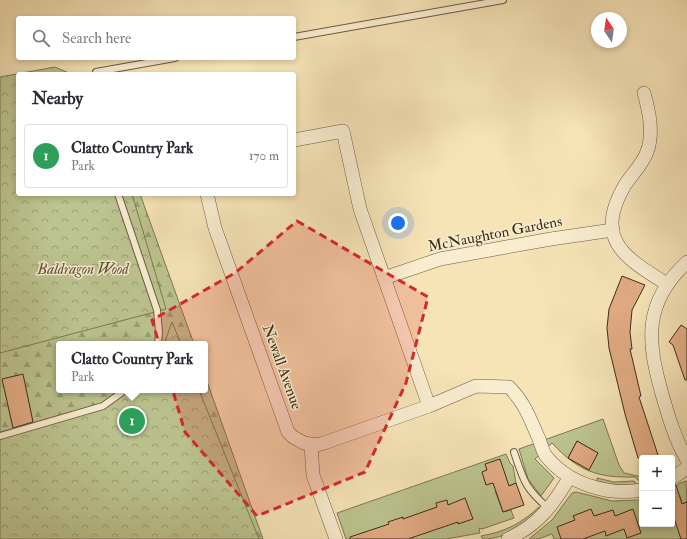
<!DOCTYPE html>
<html lang="en">
<head>
<meta charset="utf-8">
<style>
	:root { --surface:#fff; --page:#f2f2f3; --text:#2b2b33; --muted:#7c7c81; --line:#e1e1e2; --accent:#8f2418 }
	body { margin:0; font-family:"IM FELL Double Pica",serif; background:var(--page); color:var(--text) }
	.controls { position:absolute; right:12px; bottom:12px; display:grid; overflow:hidden; border-radius:4px; box-shadow:0 2px 6px #0003 }
	.controls button { width:36px; height:36px; display:grid; place-items:center; padding:0; border:0; border-bottom:1px solid var(--line); background:var(--surface); color:var(--text); font:20px sans-serif }
	.compass { position:absolute; left:591px; top:12px; width:36px; height:36px; border-radius:50%; background:var(--surface); box-shadow:0 2px 6px #0003; rotate:347deg }
	.you { position:absolute; left:398px; top:223px; width:14px; height:14px; margin:-10px; border:3px solid #fff; border-radius:50%; background:#1a73e8; box-shadow:0 0 0 6px #1a73e833 }
	.badge { display:grid; place-items:center; width:26px; height:26px; border-radius:50%; background:var(--accent); color:#fff; font-size:13px; font-weight:700 }
	.pin { position:absolute; translate:-50% -50%; border:2px solid #fff; box-shadow:0 1px 4px #0006 }
	.popup { position:absolute; left:56px; top:341px; width:152px; height:52px; box-sizing:border-box; display:grid; place-content:center; border-radius:4px; background:var(--surface); filter:drop-shadow(0 1px 3px #0005); font-size:13px; white-space:nowrap; color:var(--muted) }
	.popup b { font-size:15px; color:var(--text) }
	.popup::after { content:''; position:absolute; left:50%; top:100%; margin-left:-8px; border:8px solid transparent; border-top-color:var(--surface) }
	.list { margin:0; padding:0; list-style:none }
	h2 { display:flex; justify-content:space-between; align-items:center; height:52px; margin:0; padding:0 16px; font-size:17px }
	h2 small { font-size:13px; font-weight:400; color:var(--muted) }
	.list li { display:grid; grid-template-columns:26px 1fr auto; gap:12px; align-items:center; box-sizing:border-box; height:64px; margin:0 8px 8px; padding:0 8px; border:1px solid var(--line); border-radius:4px }
	.list b { display:block; font-size:15px; white-space:nowrap }
	.list p { margin:0; font-size:13px; white-space:nowrap; color:var(--muted) }
	.list em { font-size:13px; font-style:normal; color:var(--muted) }
	.icon { flex:none; width:22px; height:22px; fill:none; stroke:currentColor; stroke-width:2; stroke-linecap:round; stroke-linejoin:round }
	.map { position:relative; flex:none; width:687px; height:539px; overflow:hidden }
	.search { position:absolute; background:var(--surface); box-shadow:0 2px 6px #0003; left:16px; top:16px; width:280px; height:44px; display:flex; align-items:center; gap:10px; box-sizing:border-box; padding:0 14px; border-radius:4px; color:var(--muted); font-size:15px }
	.panel { position:absolute; background:var(--surface); box-shadow:0 2px 6px #0003; left:16px; top:72px; width:280px; height:124px; border-radius:4px }
	.map>svg:first-child { display:block }
	.green { fill:#bcc48f; stroke:#7d7854; fill-rule:evenodd }
	.forest { fill:url(#forest-firs); stroke:#7d7854 }
	.park { fill:url(#park-crowns); stroke:#7d7854 }
	.building { fill:#e2ac84; stroke:#3e2c1a }
	.lines { fill:none; stroke-linecap:round; stroke-linejoin:round }
	.service-casing { stroke:#6c5a41; stroke-width:8 }
	.minor-casing { stroke:#6c5a41; stroke-width:14 }
	.service { stroke:#f9edd0; stroke-width:6 }
	.minor { stroke:#f9edd0; stroke-width:13 }
	.marked { fill:#d62828; fill-opacity:0.2; stroke:#d62828; stroke-width:3; stroke-dasharray:8 5; stroke-linejoin:round }
	.labels { text-anchor:middle; dominant-baseline:central; stroke-width:3; stroke-linejoin:round; paint-order:stroke }
	.street-label { font-size:15px; fill:#3e2c1a; stroke:#f9edd0 }
	.park-label { font-size:15px; font-style:italic; fill:#5e5237; stroke:#f9edd0 }
</style>
</head>
<body>
<div class="map">
<svg width="687" height="539" viewBox="0 0 687 539">
	<defs>
		<pattern id="forest-firs" width="22" height="20" patternUnits="userSpaceOnUse"><rect width="22" height="20" fill="#bcc48f"/><path d="M5 1l3.5 6h-7zM16 11l3.5 6h-7z" fill="#9a9f74"/></pattern>
		<pattern id="park-crowns" width="20" height="18" patternUnits="userSpaceOnUse"><rect width="20" height="18" fill="#bcc48f"/><path d="M2 6a3 3 0 1 1 6 0M12 15a3 3 0 1 1 6 0" fill="none" stroke="#9a9f74"/></pattern>
	</defs>
	<rect width="100%" height="100%" fill="#f6e4b7"/>
	<filter id="stains"><feTurbulence type="fractalNoise" baseFrequency=".005" numOctaves="4"/><feColorMatrix values="0 0 0 0 .2 0 0 0 0 .09 0 0 0 0 .02 0 0 0 .5 -.17"/></filter>
	<radialGradient id="worn" r=".72"><stop offset=".6" stop-color="#630" stop-opacity="0"/><stop offset="1" stop-color="#630" stop-opacity=".3"/></radialGradient>
	<g class="green">
		<path d="M 603,419 L 619,465 L 624,473 L 642,477 L 642,480 L 639,481 L 635,477 C 597,478 578,471 552,443 L 535,459 L 554,478 L 541,496 L 528,479 L 519,449 ZM 577,441 L 598,453 L 589,469 L 568,458 Z"/>
		<polygon points="506,454 510,463 513,466 516,483 495,491 503,512 511,510 514,518 482,529 479,528 480,533 446,539 346,539 337,513"/>
		<polygon points="597,478 614,482 634,481 637,485 614,486 597,482"/>
		<polygon points="686,481 687,502 682,504 680,496 672,498 672,489 680,483"/>
		<polygon points="576,492 612,501 639,500 642,506 642,524 672,524 672,516 686,511 687,539 554,539 552,534 538,539 529,539 552,520 572,493"/>
		<path d="M 539,507 L 541,510 C 524,524 507,539 483,539 L 481,536 C 505,532 522,523 539,507 Z"/>
	</g>
	<polygon class="forest" points="0,88 18,194 140,194 194,344 59,344 59,390 205,390 205,376 263,539 133,539 0,442"/>
	<g class="park">
		<polygon points="55,67 71,74 18,74 18,194 132,194 166,309 0,353 0,77"/>
		<polygon points="172,322 181,344 164,344"/>
		<polygon points="125,390 199,390 259,539 0,539 0,436 103,406"/>
	</g>
	<g class="building">
		<polygon points="622,276 645,285 632,310 630,332 632,349 630,349 641,396 639,397 659,458 638,458 625,414 609,348 607,328 609,309"/>
		<polygon points="681,325 687,329 687,380 685,380 673,345 669,342"/>
		<polygon points="23,374 33,422 13,428 2,379"/>
		<polygon points="577,441 598,453 589,470 568,458"/>
		<polygon points="500,459 509,486 516,483 524,505 503,512 493,483 486,485 482,472 487,470 485,464"/>
		<polygon points="676,485 682,504 687,502 687,539 681,539 672,512 672,486"/>
		<polygon points="465,498 473,519 458,524 458,522 408,539 350,539 350,537 389,524 388,522 403,517 403,519 437,507 436,503 447,500 448,505"/>
		<polygon points="591,509 594,516 613,510 615,516 633,509 641,533 627,538 624,529 606,536 605,531 583,539 561,539 557,527 575,520 573,516"/>
	</g>
	<g class="lines">
		<defs>
			<g id="service">
				<polyline points="294,37 503,0"/>
				<polyline points="96,74 96,72 175,58"/>
				<polyline points="118,194 157,310 159,332 158,344"/>
				<polyline points="0,436 103,406 125,390"/>
				<path d="M 514,452 C 524,482 525,488 549,509"/>
			</g>
			<g id="minor">
				<path d="M 644,93 C 649,111 654,133 647,152 C 642,165 632,174 625,185 C 593,239 625,258 667,284"/>
				<polyline points="294,140 343,131 360,209 429,406"/>
				<path d="M 207,194 L 215,228 L 288,432 L 293,437 L 304,443 L 317,445 L 324,443 L 429,406 L 476,386 L 509,387 C 525,403 530,419 539,439 C 541,445 543,452 546,456 C 568,484 608,496 642,490"/>
				<path d="M 687,262 C 643,303 647,341 662,394 C 669,418 675,439 687,460"/>
				<polyline points="384,278 440,259 551,239 613,230"/>
				<polyline points="311,445 313,475 336,539"/>
				<polyline points="672,478 687,468"/>
				<path d="M 508,539 C 538,525 553,505 569,478"/>
			</g>
		</defs>
		<use href="#service" class="service-casing"/>
		<use href="#minor" class="minor-casing"/>
		<use href="#service" class="service"/>
		<use href="#minor" class="minor"/>
	</g>
	<path class="marked" d="M 297,221 L 428,297 L 406,383 L 365,472 L 257,516 L 185,432 L 152,320 L 235,273 Z"/>
	<g class="labels">
		<g class="street-label">
			<text transform="translate(495 234) rotate(-11)">McNaughton Gardens</text>
			<text transform="translate(282 367) rotate(70)">Newall Avenue</text>
		</g>
		<g class="park-label">
			<text x="83" y="269">Baldragon Wood</text>
		</g>
	</g>
	<rect width="100%" height="100%" filter="url(#stains)"/>
	<rect width="100%" height="100%" fill="url(#worn)"/>
</svg>
<div class="controls">
<button>+</button>
<button>−</button>
</div>
<svg class="compass" viewBox="-18 -18 36 36"><path d="M0-13l5 13h-10z" fill="#e53935"/><path d="M0 13l5-13h-10z" fill="#7c7c81"/></svg>
<div class="you"></div>
<div class="pin badge" style="left:132px;top:421px;background:#2e9e5b">1</div>
<div class="popup"><b>Clatto Country Park</b>Park</div>
<div class="search"><svg class="icon" aria-label="search" viewBox="0 0 24 24"><circle cx="10" cy="10" r="6"/><path d="M15 15l6 6"/></svg>Search here</div>
<section class="panel">
<h2>Nearby<small></small></h2>
<ul class="list">
<li><span class="badge" style="background:#2e9e5b">1</span><div><b>Clatto Country Park</b><p>Park</p></div><em>170 m</em></li>
</ul>
</section>
</div>
</body>
</html>
